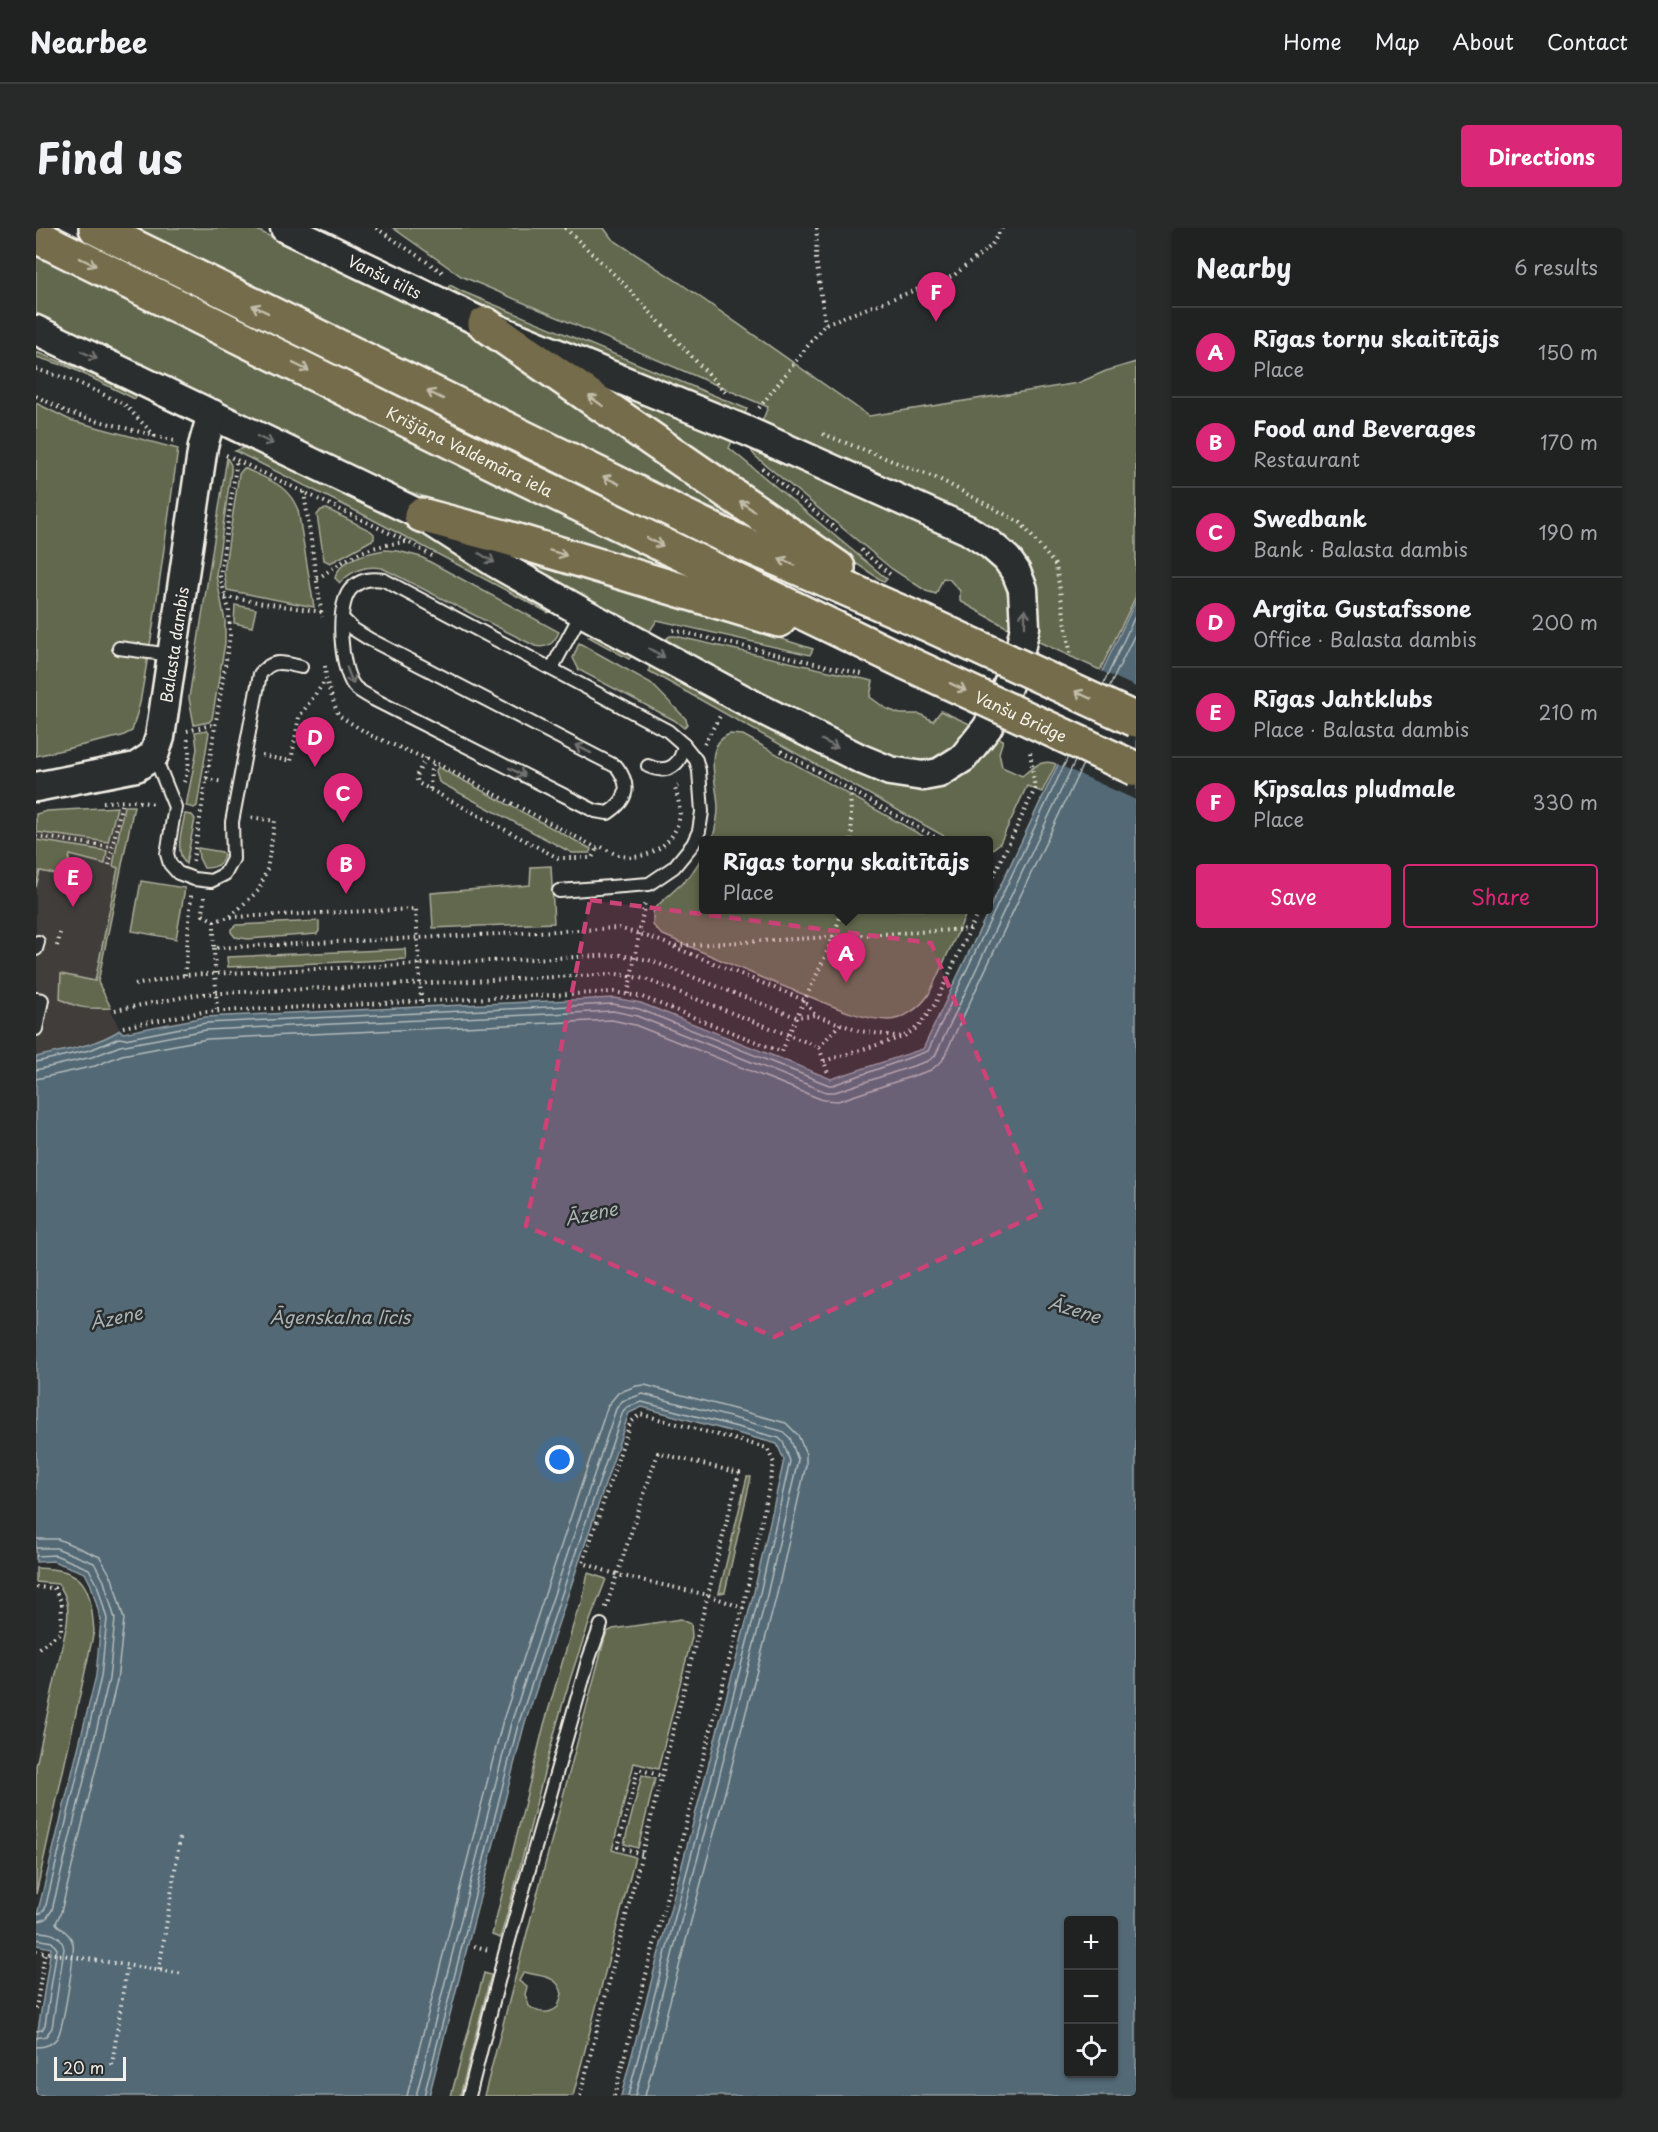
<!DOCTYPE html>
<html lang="en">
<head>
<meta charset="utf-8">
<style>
	:root { --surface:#202222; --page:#282a2a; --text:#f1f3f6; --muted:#a2a4a5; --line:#3d3f40; --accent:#db2777 }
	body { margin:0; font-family:"Playpen Sans",sans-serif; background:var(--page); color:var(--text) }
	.controls { position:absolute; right:18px; bottom:18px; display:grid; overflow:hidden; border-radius:6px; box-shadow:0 2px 4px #0004 }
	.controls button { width:54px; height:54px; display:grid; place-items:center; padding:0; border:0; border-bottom:2px solid var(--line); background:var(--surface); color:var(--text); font:30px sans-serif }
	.scale { position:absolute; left:18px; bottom:15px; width:72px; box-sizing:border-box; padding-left:6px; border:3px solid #f4f1e8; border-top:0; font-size:16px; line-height:21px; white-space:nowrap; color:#f4f1e8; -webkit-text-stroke:4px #2a2d2e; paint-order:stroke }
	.you { position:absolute; left:524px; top:1232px; width:21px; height:21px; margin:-15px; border:4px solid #fff; border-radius:50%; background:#1a73e8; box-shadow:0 0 0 9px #1a73e833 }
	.badge { display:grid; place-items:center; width:39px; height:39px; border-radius:50%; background:var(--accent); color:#fff; font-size:20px; font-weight:700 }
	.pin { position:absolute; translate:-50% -50px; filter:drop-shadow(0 2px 3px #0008) }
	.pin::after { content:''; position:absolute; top:32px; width:21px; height:18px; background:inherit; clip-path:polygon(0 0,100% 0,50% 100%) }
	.popup { position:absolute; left:663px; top:608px; width:294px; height:78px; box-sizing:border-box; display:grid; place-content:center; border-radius:6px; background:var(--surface); filter:drop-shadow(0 2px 4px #0005); font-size:20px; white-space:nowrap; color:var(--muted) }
	.popup b { font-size:22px; color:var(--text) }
	.popup::after { content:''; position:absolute; left:50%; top:100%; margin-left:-12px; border:12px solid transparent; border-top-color:var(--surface) }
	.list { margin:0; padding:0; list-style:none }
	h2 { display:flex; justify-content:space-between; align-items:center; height:78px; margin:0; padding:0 24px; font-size:26px }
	h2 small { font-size:20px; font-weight:400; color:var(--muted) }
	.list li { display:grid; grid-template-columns:39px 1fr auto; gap:18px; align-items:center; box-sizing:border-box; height:90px; padding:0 24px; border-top:2px solid var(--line) }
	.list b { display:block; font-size:22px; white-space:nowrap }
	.list p { margin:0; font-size:20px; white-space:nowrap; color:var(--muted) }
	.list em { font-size:20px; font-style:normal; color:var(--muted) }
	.actions { display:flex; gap:12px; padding:18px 24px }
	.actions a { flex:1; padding:14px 0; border:2px solid var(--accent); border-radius:6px; text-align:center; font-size:21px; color:var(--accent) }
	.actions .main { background:var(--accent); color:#fff }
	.icon { flex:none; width:33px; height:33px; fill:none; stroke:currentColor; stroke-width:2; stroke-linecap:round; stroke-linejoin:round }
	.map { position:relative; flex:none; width:1100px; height:1868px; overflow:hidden; border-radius:6px }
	header { display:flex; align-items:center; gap:36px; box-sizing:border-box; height:84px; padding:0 30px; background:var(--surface); border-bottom:2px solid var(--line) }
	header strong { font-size:28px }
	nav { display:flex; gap:33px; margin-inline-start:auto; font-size:21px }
	.intro { display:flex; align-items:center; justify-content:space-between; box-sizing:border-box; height:144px; padding:0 36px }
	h1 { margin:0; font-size:42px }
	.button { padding:15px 27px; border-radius:6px; background:var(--accent); color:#fff; font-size:21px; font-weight:700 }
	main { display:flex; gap:36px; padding:0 36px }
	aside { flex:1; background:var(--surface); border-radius:6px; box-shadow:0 2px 4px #0004 }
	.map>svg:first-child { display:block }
	.built { fill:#3f3c3a }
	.green { fill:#62684e; stroke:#abac9b; stroke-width:1.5; fill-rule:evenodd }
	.water { fill:#526976; stroke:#939fa4; stroke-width:1.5; fill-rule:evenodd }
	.pier { fill:#2a2d2e }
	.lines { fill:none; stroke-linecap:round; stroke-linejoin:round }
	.shore { stroke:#b3bbba; stroke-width:1.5 }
	.service-casing { stroke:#f4f1e8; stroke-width:16 }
	.tertiary-casing { stroke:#f4f1e8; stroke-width:33 }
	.primary-casing { stroke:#f4f1e8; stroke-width:38 }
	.path { stroke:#f4f1e8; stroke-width:4; stroke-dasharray:1.5 4.5; stroke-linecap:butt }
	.service { stroke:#2a2d2e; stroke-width:12 }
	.tertiary { stroke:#2a2d2e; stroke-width:28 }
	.primary { stroke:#746c4b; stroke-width:33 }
	.primary-bridge-casing { stroke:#f4f1e8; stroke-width:38; stroke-linecap:butt }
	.primary-bridge { stroke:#746c4b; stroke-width:33 }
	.oneway { stroke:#c1bca9 }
	.oneway2 { stroke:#71726f }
	.marked { fill:#cc4377; fill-opacity:0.2; stroke:#cc4377; stroke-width:4.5; stroke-dasharray:12 8; stroke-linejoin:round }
	.labels { text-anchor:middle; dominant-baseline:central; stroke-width:5; stroke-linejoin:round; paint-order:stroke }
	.street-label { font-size:16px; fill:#f4f1e8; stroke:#2a2d2e }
	.water-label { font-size:18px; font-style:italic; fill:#abb4b5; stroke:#2a2d2e }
</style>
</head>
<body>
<header>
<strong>Nearbee</strong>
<nav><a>Home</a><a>Map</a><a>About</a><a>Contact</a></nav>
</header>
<div class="intro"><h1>Find us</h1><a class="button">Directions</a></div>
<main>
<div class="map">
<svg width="1100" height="1868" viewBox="0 0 1100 1868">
	<rect width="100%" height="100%" fill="#2a2d2e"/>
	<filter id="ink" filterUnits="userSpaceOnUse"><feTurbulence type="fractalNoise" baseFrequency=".0167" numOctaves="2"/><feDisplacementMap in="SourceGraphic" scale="12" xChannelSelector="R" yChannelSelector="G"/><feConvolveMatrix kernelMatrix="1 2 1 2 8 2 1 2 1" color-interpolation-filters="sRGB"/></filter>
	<g filter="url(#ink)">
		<polygon class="built" points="98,578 62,754 84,802 73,809 52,816 0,829 0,586 11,583"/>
		<g class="green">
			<polygon points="99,0 217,0 458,118 697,284 694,289 482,191"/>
			<path d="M 357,0 L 568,0 L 576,11 L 644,55 L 833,188 L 1042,155 L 1070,143 L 1100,134 L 1100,368 L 1064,442 L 1001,413 C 1008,363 998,332 957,302 L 724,198 L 732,179 L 425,48 Z"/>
			<polygon points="0,25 663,351 458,291 365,261 0,85"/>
			<polygon points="414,57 425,63 711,181 707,190 432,73 412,60"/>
			<polygon points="0,124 103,165 99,171 33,139 0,129"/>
			<polygon points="557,152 698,209 693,220 851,351 848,354 771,303"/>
			<polygon points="0,175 34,192 142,221 117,399 104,475 96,503 86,508 0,528"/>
			<path d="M 716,217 C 764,239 813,262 861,284 C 890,297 940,316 960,340 C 973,358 975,379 974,401 C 957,392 941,382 924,373 L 924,363 L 913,351 L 907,350 L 900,366 L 890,363 L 856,341 L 719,228 L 716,224 Z"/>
			<polygon points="207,220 215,221 336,278 408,318 485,362 513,385 328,287 199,223"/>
			<polygon points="191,230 195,237 195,243 180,347 189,393 189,415 176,491 173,494 158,497 153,470"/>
			<path d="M 208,240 C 232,252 252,256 262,282 L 278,379 L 191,362 L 188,344 L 203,246 Z"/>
			<polygon points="291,281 335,303 338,306 338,311 300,332 294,335 288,332 281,287 285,282"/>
			<polygon points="464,321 777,421 774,427 621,392 612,406"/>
			<path d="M 349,322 L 362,323 L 385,329 L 523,404 C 518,415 512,421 499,418 L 346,340 C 329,337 315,343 304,355 L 299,350 C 304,330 332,325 349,322 Z"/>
			<polygon points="199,377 220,381 216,399 198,395"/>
			<polygon points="564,408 599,425 593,431 553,409"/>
			<path d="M 634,408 L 639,408 L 837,453 L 834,469 L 849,480 L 864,486 L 884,486 L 897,493 L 905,483 L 936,497 C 924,513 909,529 889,532 C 851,537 771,490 736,472 C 699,452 663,433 626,414 Z"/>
			<polygon points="543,415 615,455 650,491 651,496 648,500 638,492 543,442 537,430"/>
			<path d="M 614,434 L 845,555 C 905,573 927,557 960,509 L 967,512 L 963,525 L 966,539 L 986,548 C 996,540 1006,530 1020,536 L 1006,564 L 991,558 L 964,615 L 953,624 L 952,612 L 915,612 L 613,443 Z"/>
			<polygon points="171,502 173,504 161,578 158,580 150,578 161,521 159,504"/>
			<path d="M 694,506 L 707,507 L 894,612 L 676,612 C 679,602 682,591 682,580 C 682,557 665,517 694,506 Z"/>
			<polygon points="402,539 555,621 554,625 536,625 403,554 400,543"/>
			<path d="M 88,578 L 98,578 L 62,754 L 75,780 C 54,781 43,781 24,771 L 25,746 L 59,753 L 82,640 L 77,638 Z"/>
			<polygon points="81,579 72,614 0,604 0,586 11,583"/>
			<path d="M 149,586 L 156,587 L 159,591 L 150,636 C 138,623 146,602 149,586 Z"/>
			<polygon points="0,612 71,623 69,636 34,627 29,648 4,643 0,659"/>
			<path d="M 162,620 L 186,624 L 188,627 C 185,638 179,640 168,640 L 163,630 Z"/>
			<path d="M 667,628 L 668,682 L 932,682 L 893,766 C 885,779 867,792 852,792 C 825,791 801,780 777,770 C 726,751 676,728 625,706 L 617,697 L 617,685 L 620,679 L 654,648 Z"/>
			<polygon points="515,638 518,695 397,700 395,665 494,657 495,639"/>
			<polygon points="105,653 149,660 140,711 96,703"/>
			<polygon points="283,693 283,703 281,706 212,711 199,709 195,704 195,701 200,697"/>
			<polygon points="369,721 370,731 192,739 191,729"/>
			<polygon points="711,1249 715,1249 689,1364 683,1365"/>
			<path d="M 0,1340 C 50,1341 54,1357 58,1403 L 0,1666 L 0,1538 L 31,1396 C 33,1380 32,1369 22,1356 L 0,1354 Z"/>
			<path d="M 552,1345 L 570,1351 C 563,1370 555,1388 549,1407 C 513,1506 495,1610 464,1710 L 456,1707 L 508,1497 L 541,1384 L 546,1375 Z"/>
			<path d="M 645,1391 L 655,1396 L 656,1409 L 622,1541 L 598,1535 L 576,1622 L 599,1629 L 537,1868 L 448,1868 L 569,1409 L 571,1404 L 577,1401 ZM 488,1744 C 504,1749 522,1746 526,1766 L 522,1779 C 512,1787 503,1786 493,1778 L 489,1766 L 491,1759 L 483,1753 Z"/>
			<polygon points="606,1547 619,1551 602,1620 588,1616"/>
			<polygon points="448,1745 455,1747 424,1868 415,1868"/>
		</g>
		<path class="water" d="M 1100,372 L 1100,1868 L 585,1868 L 718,1364 L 748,1232 L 741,1216 L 606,1179 L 593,1185 L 488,1498 L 393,1868 L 0,1868 L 0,1815 L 15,1720 L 0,1717 L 0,1691 L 60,1448 L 65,1392 L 55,1357 L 49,1345 L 17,1333 L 0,1334 L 0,829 C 29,822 59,818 84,802 L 87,805 L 169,789 L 578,770 L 605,775 L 795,851 L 887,821 ZM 1032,1692 L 1078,1692 L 1078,1846 L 1032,1846 Z"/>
		<polygon class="pier" points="1063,442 1100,459 1100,572 1019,535"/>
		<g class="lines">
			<g class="shore">
				<polyline points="1067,457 1100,386"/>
				<polyline points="1073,460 1100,404"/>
				<polyline points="0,834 54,822 83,810 89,811 170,795 577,776 603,781 793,857 797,857 892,823 1032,529"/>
				<polyline points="0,842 56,829 84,818 170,802 577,783 601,788 790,864 799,864 892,833 899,828 1039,533"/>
				<polyline points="0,851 59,838 86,827 171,811 576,792 599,797 787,872 802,873 895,842 906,833 1047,536"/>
				<path d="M 0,1311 L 22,1311 L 64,1329 L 76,1350 L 88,1391 L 81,1453 L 25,1684 L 20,1695 C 25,1702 35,1705 37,1716 C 39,1727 27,1802 21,1810 C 16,1817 8,1819 0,1819"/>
				<polyline points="0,1320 20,1320 58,1335 68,1353 79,1391 73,1451 16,1682 10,1691 0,1694"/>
				<polyline points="0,1328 19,1327 53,1341 61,1356 71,1391 65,1449 9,1681 5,1685 0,1686"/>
				<path d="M 0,1704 C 13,1704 26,1706 28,1721 L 16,1800 L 10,1808 L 0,1810"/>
				<polyline points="0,1711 16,1714 21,1721 9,1797 6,1802 0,1803"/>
				<polyline points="371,1868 467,1492 572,1177 582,1165 600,1158 609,1157 750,1195 762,1207 770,1226 770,1237 740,1370 609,1868"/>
				<polyline points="380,1868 475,1495 580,1181 586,1173 607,1166 746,1203 754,1210 762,1232 731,1367 599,1868"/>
				<polyline points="388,1868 482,1497 587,1183 591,1179 606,1174 743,1210 747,1214 754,1233 724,1365 592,1868"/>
			</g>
			<defs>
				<g id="service">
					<path d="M 307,391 L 317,401 L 333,411 L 581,539 C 595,558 592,572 572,585 L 559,583 L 337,471 C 331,467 322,463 318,458 C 304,440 300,380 314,362 C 324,351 335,350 348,352 L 632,503 L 648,517 L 660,532 L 663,543 L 666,584 L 663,603 L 657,616 L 638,639 L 613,656 L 523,663"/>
					<polyline points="83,420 135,427"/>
					<polyline points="516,440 546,384"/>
					<path d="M 118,527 L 139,579 L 131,626 L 134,636 L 142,645 L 158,651 L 175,653 L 189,646 L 197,631 L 196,594 L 224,446 C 237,430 247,435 265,439"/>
					<path d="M 612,538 C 632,547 645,537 648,517"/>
					<polyline points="0,721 2,714"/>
					<polyline points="0,771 6,772 0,801"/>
					<polyline points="433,1868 469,1726 552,1433 565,1397"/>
				</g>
				<g id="tertiary">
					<polyline points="0,102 385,287 458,334 546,384 721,479 825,531 854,543 887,548 903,545 927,530 951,500 965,474 982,431 989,399 987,361 980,344 971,331 955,317 932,302 711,203 449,96 249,0"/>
					<path id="s1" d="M 0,559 L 100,539 L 118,527 L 124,509 L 167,218 L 176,186"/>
				</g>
				<g id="primary">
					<polyline points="60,0 687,307 887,394"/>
					<path id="s2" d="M 0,8 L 472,242 L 869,434"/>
					<polyline points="449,96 802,340"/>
					<polyline points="385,287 468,309 743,392"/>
				</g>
			</defs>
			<use href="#service" class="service-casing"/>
			<use href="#tertiary" class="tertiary-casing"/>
			<use href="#primary" class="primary-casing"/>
			<g class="path">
				<polyline points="340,0 409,46"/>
				<polyline points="529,0 585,53 690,165"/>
				<polyline points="781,0 780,30 789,96"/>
				<polyline points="0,141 38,153 88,176 119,208"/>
				<polyline points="0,168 33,185 142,214"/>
				<polyline points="723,180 789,96 917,48 955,18 966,0"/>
				<polyline points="787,206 903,251 985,295 1020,338 1035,429"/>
				<polyline points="190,227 370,313 398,329"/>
				<polyline points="726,240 801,302"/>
				<polyline points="268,264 286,389"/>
				<polyline points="825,322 856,348"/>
				<path d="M 281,351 C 316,327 327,319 370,314"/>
				<polyline points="189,369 286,384"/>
				<polyline points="637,402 826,446"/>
				<path d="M 289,438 L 290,452 L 302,487 L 334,507 L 398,534 L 561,620 L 564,618 C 571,622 578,626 586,628 C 610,633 637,617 643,592 C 645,581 642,570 639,560 L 642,558"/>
				<polyline points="151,503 179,496"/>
				<polyline points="668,516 684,488"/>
				<polyline points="745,523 904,612"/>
				<polyline points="226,528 255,533 263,489 289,453"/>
				<polyline points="390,530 380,548 382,555 522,630 556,630 561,620"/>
				<polyline points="170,551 187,554"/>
				<path d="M 148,554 C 153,542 155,521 151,509"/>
				<polyline points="394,561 395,540 398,534"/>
				<polyline points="814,562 816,612"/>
				<polyline points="67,574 98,573 119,576"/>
				<polyline points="0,608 76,619"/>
				<polyline points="157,633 194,408 193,382 184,348 201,231"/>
				<polyline points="73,637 86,573"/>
				<polyline points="952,659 999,561 994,523"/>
				<polyline points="168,669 167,687 178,693 194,689 223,662 231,641 239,593 213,589"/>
				<polyline points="195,689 380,681 385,773"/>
				<polyline points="178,693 178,720 583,700 619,711 637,718 934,701"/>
				<polyline points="21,718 24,705"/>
				<polyline points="638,719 768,772 779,787 804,796 823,803 867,809 882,799 899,776 943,682"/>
				<polyline points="178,720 181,783"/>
				<polyline points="149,747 155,667"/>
				<polyline points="99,757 149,747 584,727 613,732 760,789 779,787"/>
				<polyline points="592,766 609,674"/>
				<polyline points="79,782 164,766 581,746 609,751 783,819 792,845"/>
				<path d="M 87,799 L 166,784 L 578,764 L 606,769 L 746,824 C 764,775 792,732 806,682"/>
				<polyline points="783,819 804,796"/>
				<polyline points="788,833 864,810"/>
				<polyline points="0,1359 18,1360 26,1375 25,1404 0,1422"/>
				<polyline points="606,1626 582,1619 602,1541 626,1548"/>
				<polyline points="438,1718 453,1722"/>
				<polyline points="0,1723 148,1746"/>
				<polyline points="123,1742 144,1610"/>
				<polyline points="0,1781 9,1724"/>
				<polyline points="76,1837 91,1737"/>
				<polyline points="544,1868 703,1245 622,1225 569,1382"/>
				<polyline points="578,1868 707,1380 738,1235 731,1220 604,1186 594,1195 547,1335 582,1347 672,1367 707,1380"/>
			</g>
			<use href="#service" class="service"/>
			<use href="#tertiary" class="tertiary"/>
			<use href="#primary" class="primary"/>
			<defs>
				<g id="primary-bridge">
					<polyline points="887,394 1100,492"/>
					<path id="s3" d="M 869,434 L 1100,541"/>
				</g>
			</defs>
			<use href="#primary-bridge" class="primary-bridge-casing"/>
			<use href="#primary-bridge" class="primary-bridge"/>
		</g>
		<defs><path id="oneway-shaft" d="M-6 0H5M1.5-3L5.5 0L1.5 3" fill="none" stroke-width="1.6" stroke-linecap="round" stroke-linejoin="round" transform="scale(1.5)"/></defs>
		<g class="oneway">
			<use href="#oneway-shaft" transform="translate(52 34) rotate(26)"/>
			<use href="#oneway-shaft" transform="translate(224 81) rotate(-154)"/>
			<use href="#oneway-shaft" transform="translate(265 139) rotate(26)"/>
			<use href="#oneway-shaft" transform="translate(399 167) rotate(-154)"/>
			<use href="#oneway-shaft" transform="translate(560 173) rotate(-145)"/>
			<use href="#oneway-shaft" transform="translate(575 252) rotate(-154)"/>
			<use href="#oneway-shaft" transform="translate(711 278) rotate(-145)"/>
			<use href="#oneway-shaft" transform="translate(619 314) rotate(26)"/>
			<use href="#oneway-shaft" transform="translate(522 325) rotate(17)"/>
			<use href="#oneway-shaft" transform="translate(751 334) rotate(-157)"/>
			<use href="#oneway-shaft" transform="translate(922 459) rotate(25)"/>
			<use href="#oneway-shaft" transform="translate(1047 467) rotate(-155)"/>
		</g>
		<g class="oneway2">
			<use href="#oneway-shaft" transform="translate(53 127) rotate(26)"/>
			<use href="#oneway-shaft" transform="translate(229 212) rotate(26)"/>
			<use href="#oneway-shaft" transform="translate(451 330) rotate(32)"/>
			<use href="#oneway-shaft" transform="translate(989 390) rotate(-90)"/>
			<use href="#oneway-shaft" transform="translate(621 425) rotate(29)"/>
			<use href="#oneway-shaft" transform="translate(314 448) rotate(69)"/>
			<use href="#oneway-shaft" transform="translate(794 516) rotate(27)"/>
			<use href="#oneway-shaft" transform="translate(547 521) rotate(-153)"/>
			<use href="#oneway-shaft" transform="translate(481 544) rotate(27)"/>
		</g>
	</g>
	<path class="marked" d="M 554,672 L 895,715 L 1006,984 L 738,1109 L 490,998 Z"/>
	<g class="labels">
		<g class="street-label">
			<text transform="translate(349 48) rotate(26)">Vanšu tilts</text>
			<text stroke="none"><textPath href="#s2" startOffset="484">Krišjāņa Valdemāra iela</textPath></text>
			<text stroke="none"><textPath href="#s1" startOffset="236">Balasta dambis</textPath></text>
			<text stroke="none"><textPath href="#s3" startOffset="128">Vanšu Bridge</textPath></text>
		</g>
		<g class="water-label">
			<text transform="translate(555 985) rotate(-12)">Āzene</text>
			<text transform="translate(1039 1081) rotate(17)">Āzene</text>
			<text x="304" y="1088">Āgenskalna līcis</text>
			<text transform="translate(80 1089) rotate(-12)">Āzene</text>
		</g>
	</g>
</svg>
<div class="controls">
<button>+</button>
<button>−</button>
<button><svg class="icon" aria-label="locate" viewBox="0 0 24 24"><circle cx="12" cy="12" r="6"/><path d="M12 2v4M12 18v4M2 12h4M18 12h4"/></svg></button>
</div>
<div class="scale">20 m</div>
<div class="you"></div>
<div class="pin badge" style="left:810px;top:755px">A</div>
<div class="popup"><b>Rīgas torņu skaitītājs</b>Place</div>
<div class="pin badge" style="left:310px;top:666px">B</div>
<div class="pin badge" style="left:307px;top:595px">C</div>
<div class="pin badge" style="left:279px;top:539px">D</div>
<div class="pin badge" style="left:37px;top:679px">E</div>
<div class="pin badge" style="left:900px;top:94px">F</div>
</div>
<aside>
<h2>Nearby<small>6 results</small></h2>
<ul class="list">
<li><span class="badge">A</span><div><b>Rīgas torņu skaitītājs</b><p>Place</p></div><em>150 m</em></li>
<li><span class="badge">B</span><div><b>Food and Beverages</b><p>Restaurant</p></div><em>170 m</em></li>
<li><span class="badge">C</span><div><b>Swedbank</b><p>Bank · Balasta dambis</p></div><em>190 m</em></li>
<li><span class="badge">D</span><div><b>Argita Gustafssone</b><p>Office · Balasta dambis</p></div><em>200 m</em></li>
<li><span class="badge">E</span><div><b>Rīgas Jahtklubs</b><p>Place · Balasta dambis</p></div><em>210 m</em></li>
<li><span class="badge">F</span><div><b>Ķīpsalas pludmale</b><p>Place</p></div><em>330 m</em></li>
</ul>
<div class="actions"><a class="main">Save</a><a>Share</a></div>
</aside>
</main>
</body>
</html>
